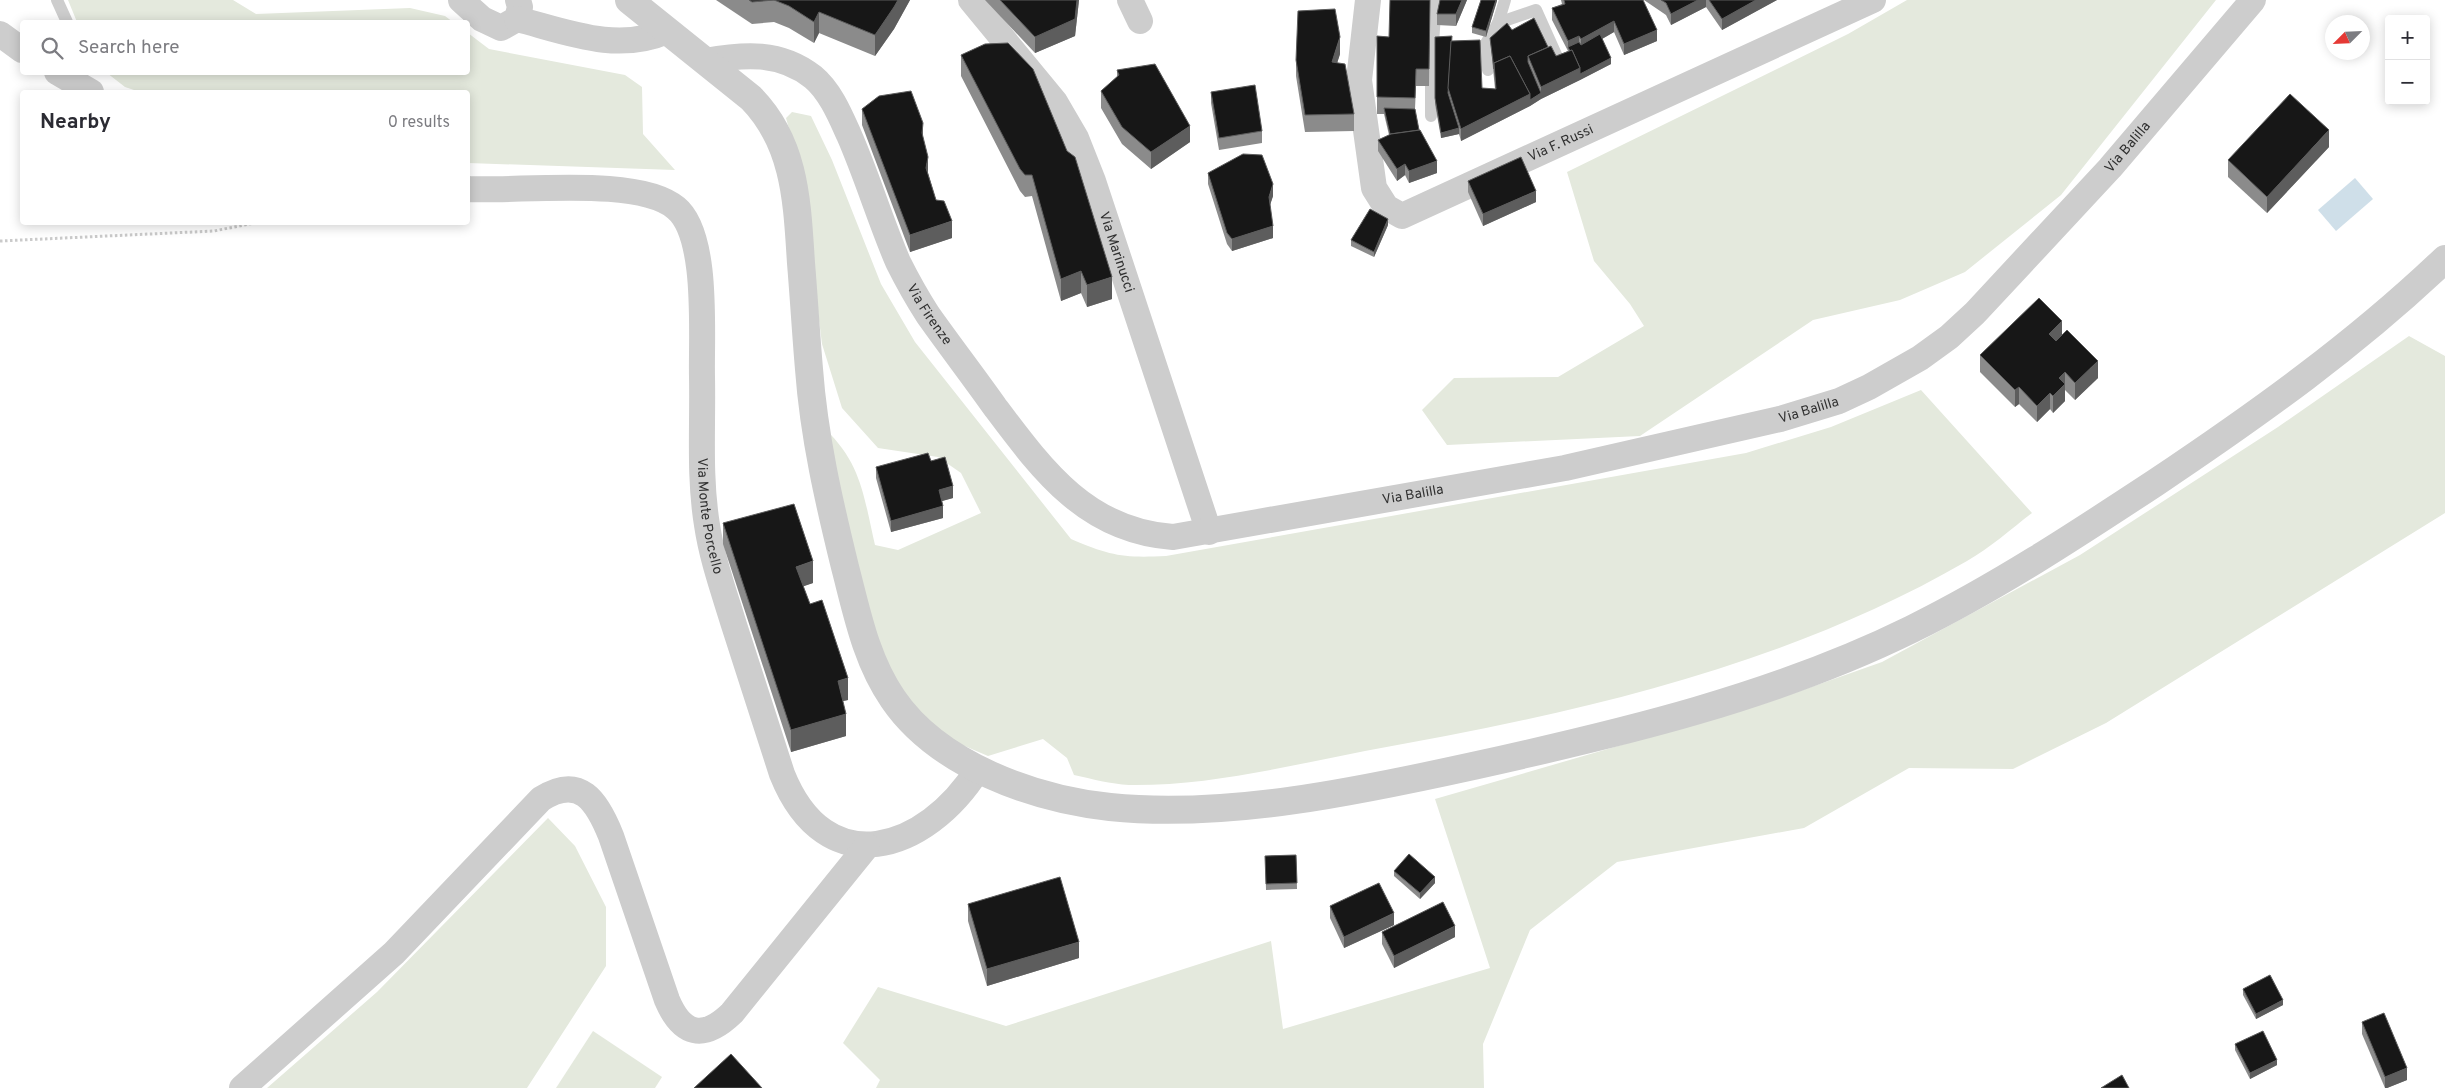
<!DOCTYPE html>
<html lang="en">
<head>
<meta charset="utf-8">
<style>
	:root { --surface:#fff; --page:#f7f7f7; --text:#2b2b33; --muted:#7c7c81; --line:#e1e1e2 }
	body { margin:0; font-family:Overpass,sans-serif; background:var(--page); color:var(--text) }
	.controls { position:absolute; right:15px; top:15px; display:grid; overflow:hidden; border-radius:5px; box-shadow:0 2px 12px #0003 }
	.controls button { width:45px; height:45px; display:grid; place-items:center; padding:0; border:0; border-bottom:1px solid var(--line); background:var(--surface); color:var(--text); font:25px sans-serif }
	.compass { position:absolute; left:2325px; top:15px; width:45px; height:45px; border-radius:50%; background:var(--surface); box-shadow:0 2px 12px #0003; rotate:246deg }
	.list { margin:0; padding:0; list-style:none }
	h2 { display:flex; justify-content:space-between; align-items:center; height:65px; margin:0; padding:0 20px; font-size:21px }
	h2 small { font-size:16px; font-weight:400; color:var(--muted) }
	.icon { flex:none; width:28px; height:28px; fill:none; stroke:currentColor; stroke-width:2; stroke-linecap:round; stroke-linejoin:round }
	.map { position:relative; flex:none; width:2445px; height:1088px; overflow:hidden }
	.search { position:absolute; background:var(--surface); box-shadow:0 2px 12px #0003; left:20px; top:20px; width:450px; height:55px; display:flex; align-items:center; gap:12px; box-sizing:border-box; padding:0 18px; border-radius:5px; color:var(--muted); font-size:19px }
	.panel { position:absolute; background:var(--surface); box-shadow:0 2px 12px #0003; left:20px; top:90px; width:450px; height:135px; border-radius:5px }
	.map>svg:first-child { display:block }
	.green { fill:#e4e9dd }
	.water { fill:#cfdfe9 }
	.lines { fill:none; stroke-linecap:round; stroke-linejoin:round }
	.path { stroke:#cacaca; stroke-width:3; stroke-dasharray:2.5 2.5; stroke-linecap:butt }
	.service { stroke:#cdcdcd; stroke-width:12 }
	.minor { stroke:#cdcdcd; stroke-width:26 }
	.tertiary { stroke:#cdcdcd; stroke-width:28 }
	.wall { fill:#8b8b8b }
	.shaded-wall { fill:#5d5d5d }
	.building { fill:#171717; stroke:#5d5d5d }
	.labels { text-anchor:middle; dominant-baseline:central; stroke-width:5; stroke-linejoin:round; paint-order:stroke }
	.street-label { font-size:14px; fill:#303030; stroke:#fff }
</style>
</head>
<body>
<div class="map">
<svg width="2445" height="1088" viewBox="0 0 2445 1088">
	<rect width="100%" height="100%" fill="#fff"/>
	<g class="green">
		<polygon points="68,0 233,0 256,14 410,8 445,16 453,22 77,22"/>
		<polygon points="1907,0 2216,0 2061,195 1965,272 1900,300 1813,320 1640,436 1447,445 1422,410 1454,378 1558,377 1644,326 1630,304 1594,261 1567,172 1848,34"/>
		<polygon points="468,33 489,49 625,75 642,87 643,134 675,170 468,163 468,92 140,92 125,87 107,73 468,72"/>
		<path d="M 792,112 L 811,116 L 832,160 L 881,284 L 915,342 L 1071,539 C 1111,556 1123,558 1166,556 L 1746,453 L 1831,427 L 1921,390 L 2032,513 C 2011,529 1990,548 1967,561 C 1782,668 1573,714 1365,751 C 1288,766 1209,786 1129,785 C 1111,784 1092,779 1074,775 L 1067,758 L 1043,739 L 988,756 L 946,738 L 898,691 L 880,656 L 825,429 C 862,464 864,498 875,545 L 898,550 L 981,513 L 961,473 L 938,457 L 878,448 L 842,408 L 822,344 L 800,167 L 786,118 Z"/>
		<polygon points="2409,336 2445,356 2445,513 2106,723 2013,769 1909,768 1804,828 1617,862 1530,930 1483,1044 1484,1088 876,1088 880,1080 843,1043 878,987 1006,1026 1271,941 1283,1029 1490,968 1435,799 1763,704 1882,662 2080,555 2278,427"/>
		<polygon points="548,818 575,846 606,907 606,966 527,1088 267,1088 377,992"/>
		<polygon points="593,1031 662,1077 655,1088 556,1088"/>
	</g>
	<polygon class="water" points="2355,178 2373,199 2336,231 2318,210"/>
	<g class="lines">
		<polyline class="path" points="0,241 214,231 259,222"/>
		<g class="service">
			<polyline points="57,0 67,22"/>
			<polyline points="1498,23 1536,10 1558,59"/>
			<polyline points="1488,70 1485,45 1498,23 1505,0"/>
			<polyline points="1431,116 1431,72 1436,0"/>
		</g>
		<g class="minor">
			<polyline points="461,0 482,19 501,28 517,19 520,7 518,0"/>
			<path id="s1" d="M 971,0 L 1055,102 L 1076,138 L 1093,181 L 1209,532"/>
			<polyline points="1130,0 1140,21"/>
			<path id="s2" d="M 1368,0 L 1359,80 L 1374,188 L 1386,207 L 1402,216 L 1873,0"/>
			<path d="M 517,19 C 567,32 617,53 667,31"/>
			<polyline points="0,34 22,50"/>
			<path id="s3" d="M 705,61 C 744,54 780,51 813,77 C 830,91 840,115 849,135 C 867,176 880,220 898,262 C 907,280 917,298 928,315 C 950,346 973,376 995,407 C 1043,471 1087,531 1173,537 L 1565,468 L 1780,419 L 1839,401 L 1869,387 L 1920,358 L 1949,337 L 1975,313 L 2110,168 L 2253,0"/>
			<polyline points="57,72 91,92"/>
			<path id="s4" d="M 468,189 C 518,192 638,176 676,208 C 709,235 701,336 702,377 C 703,427 699,476 707,525 C 712,559 724,592 734,625 C 750,675 766,724 782,774 C 826,884 926,852 978,769"/>
			<path d="M 242,1088 L 394,953 L 541,799 C 580,774 597,801 611,836 L 667,1000 C 682,1035 703,1041 732,1013 L 867,846"/>
		</g>
		<path class="tertiary" d="M 629,0 L 751,98 C 796,144 797,203 801,263 C 804,299 806,334 809,369 C 814,437 829,502 845,567 C 857,613 866,660 893,699 C 938,765 1034,799 1110,807 C 1227,819 1359,791 1473,766 C 1622,733 1774,697 1912,629 C 1997,587 2076,535 2155,483 C 2258,414 2356,344 2445,259"/>
	</g>
	<g class="wall">
		<polygon points="716,0 910,0 894,29 875,56 819,33 814,43 789,28 774,22 752,24"/>
		<polygon points="985,0 1079,0 1075,36 1035,53"/>
		<polygon points="1430,0 1429,86 1416,86 1415,109 1419,130 1437,173 1409,183 1405,175 1397,181 1378,151 1378,140 1389,135 1384,114 1377,114 1377,36 1389,37"/>
		<polygon points="1440,0 1467,0 1456,26 1437,25 1437,14"/>
		<polygon points="1497,0 1486,37 1472,33 1472,27"/>
		<polygon points="1561,0 1643,0 1657,41 1624,55 1614,32 1602,39 1611,64 1580,80 1541,99 1530,106 1461,141 1459,134 1441,138 1435,104 1435,37 1452,41 1482,88 1495,89 1490,38 1512,30 1548,47 1556,56 1568,51 1552,20 1552,8 1562,4"/>
		<polygon points="1644,0 1777,0 1722,30 1706,7 1671,25 1666,15"/>
		<polygon points="1340,54 1337,63 1354,114 1354,131 1305,132 1296,76 1296,60"/>
		<polygon points="961,55 1112,299 1087,307 1081,293 1061,301 1032,196 1025,197 1020,191 961,76"/>
		<polygon points="1117,70 1190,142 1151,169 1122,144 1101,108 1101,91 1117,77"/>
		<polygon points="1211,92 1262,131 1262,143 1219,150 1211,103"/>
		<polygon points="862,109 923,140 928,173 936,200 952,238 910,252 862,125"/>
		<polygon points="2329,147 2267,213 2228,177 2228,160"/>
		<polygon points="1208,173 1273,196 1270,205 1273,238 1232,251 1227,244 1208,184"/>
		<polygon points="1468,181 1536,202 1483,226 1468,192"/>
		<polygon points="1388,225 1374,257 1351,246 1351,240"/>
		<polygon points="2062,335 2098,378 2075,400 2065,390 2065,401 2053,413 2050,409 2037,422 2019,404 2015,407 1980,372 1980,355"/>
		<polygon points="931,461 953,498 941,501 943,518 891,532 876,478 876,467"/>
		<polygon points="723,523 813,583 803,586 848,700 843,701 846,736 791,752 723,544"/>
		<polygon points="1296,855 1297,889 1266,890 1265,856"/>
		<polygon points="1394,871 1435,883 1420,899 1394,876"/>
		<polygon points="968,904 1079,958 987,986 968,921"/>
		<polygon points="1330,906 1394,925 1344,948 1330,918"/>
		<polygon points="1382,932 1455,937 1394,968 1382,944"/>
		<polygon points="2243,989 2283,1005 2256,1019 2243,995"/>
		<polygon points="2362,1022 2407,1080 2387,1088 2385,1088 2362,1034"/>
		<polygon points="2235,1044 2277,1065 2250,1079 2235,1050"/>
	</g>
	<g class="shaded-wall">
		<polygon points="898,0 910,0 894,29 875,56 875,35"/>
		<polygon points="1077,0 1079,0 1075,36 1035,53 1035,37"/>
		<polygon points="1462,0 1467,0 1456,26 1456,14"/>
		<polygon points="1496,0 1497,0 1497,1 1486,37 1486,31"/>
		<polygon points="1698,0 1706,0 1706,7 1671,25 1671,14"/>
		<polygon points="1756,0 1777,0 1722,30 1722,19"/>
		<polygon points="819,12 819,33 814,43 814,22"/>
		<polygon points="1614,21 1614,32 1581,51 1581,39"/>
		<polygon points="1657,30 1657,41 1624,55 1624,44"/>
		<polygon points="1579,36 1579,47 1568,47 1568,41"/>
		<polygon points="1340,37 1340,54 1332,79 1332,62"/>
		<polygon points="1611,58 1611,64 1580,80 1541,99 1530,106 1530,100 1541,93 1541,87 1580,68"/>
		<polygon points="1530,94 1530,106 1461,141 1461,129"/>
		<polygon points="923,123 923,140 922,133"/>
		<polygon points="1190,126 1190,142 1151,169 1151,152"/>
		<polygon points="1459,128 1459,134 1441,138 1441,133"/>
		<polygon points="2329,130 2329,147 2267,213 2267,197"/>
		<polygon points="928,157 928,173 926,168"/>
		<polygon points="1437,161 1437,173 1409,183 1409,171"/>
		<polygon points="1405,164 1405,175 1397,181 1397,169"/>
		<polygon points="1273,184 1273,196 1269,208 1269,197"/>
		<polygon points="1536,191 1536,202 1483,226 1483,214"/>
		<polygon points="1388,219 1388,225 1374,257 1374,252"/>
		<polygon points="952,221 952,238 910,252 910,235"/>
		<polygon points="1273,226 1273,238 1232,251 1232,239"/>
		<polygon points="1081,271 1081,293 1061,301 1061,279"/>
		<polygon points="1112,277 1112,299 1087,307 1087,285"/>
		<polygon points="2062,321 2062,338 2049,351 2049,334"/>
		<polygon points="2098,361 2098,378 2075,400 2075,383"/>
		<polygon points="2065,372 2065,401 2053,413 2053,396 2059,378"/>
		<polygon points="2019,387 2019,404 2015,407 2015,390"/>
		<polygon points="2050,393 2050,409 2037,422 2037,406"/>
		<polygon points="953,486 953,498 939,502 939,490"/>
		<polygon points="943,506 943,518 891,532 891,521"/>
		<polygon points="813,561 813,583 796,589 796,567"/>
		<polygon points="848,678 848,700 838,702 838,681"/>
		<polygon points="846,714 846,736 791,752 791,730"/>
		<polygon points="1435,877 1435,883 1420,899 1420,893"/>
		<polygon points="1394,913 1394,925 1344,948 1344,937"/>
		<polygon points="1455,926 1455,937 1394,968 1394,956"/>
		<polygon points="1079,942 1079,958 987,986 987,969"/>
		<polygon points="2283,1000 2283,1005 2256,1019 2256,1014"/>
		<polygon points="2277,1060 2277,1065 2250,1079 2250,1073"/>
		<polygon points="2407,1068 2407,1080 2387,1088 2385,1088 2385,1077"/>
	</g>
	<g class="building">
		<polygon points="749,0 898,0 894,7 875,35 819,12 814,22 789,6 774,0 752,2"/>
		<polygon points="1000,0 1077,0 1075,19 1035,37"/>
		<polygon points="1390,0 1430,0 1429,69 1416,69 1415,98 1377,97 1377,36 1389,37"/>
		<polygon points="1440,0 1462,0 1456,14 1437,14"/>
		<polygon points="1481,0 1496,0 1486,31 1472,27"/>
		<polygon points="1564,0 1643,0 1657,30 1624,44 1614,21 1581,39 1579,36 1568,41 1552,8 1565,4"/>
		<polygon points="1661,0 1698,0 1671,14 1666,3"/>
		<polygon points="1709,0 1756,0 1722,19"/>
		<polygon points="1335,9 1340,37 1332,62 1345,64 1354,114 1305,115 1296,60 1298,11"/>
		<polygon points="1534,18 1548,47 1528,56 1528,62 1541,93 1530,100 1530,94 1510,56 1494,63 1494,69 1490,38 1507,23 1512,30"/>
		<polygon points="1600,34 1611,58 1580,74 1580,68 1572,50 1570,51 1568,47 1579,42 1581,45"/>
		<polygon points="1452,36 1448,93 1459,128 1441,133 1435,98 1435,37"/>
		<polygon points="1480,40 1482,88 1496,89 1494,63 1510,56 1530,94 1461,129 1448,88 1451,41"/>
		<polygon points="1008,43 1033,69 1067,151 1075,157 1112,277 1087,285 1081,271 1061,279 1032,175 1025,175 1020,169 961,55 985,44"/>
		<polygon points="1551,46 1556,56 1572,50 1580,68 1541,87 1528,56"/>
		<polygon points="1155,64 1190,126 1151,152 1122,127 1101,91 1119,75 1117,70"/>
		<polygon points="1255,85 1262,131 1219,138 1211,92"/>
		<polygon points="911,91 923,123 922,133 928,157 926,168 936,200 944,201 952,221 910,235 862,109 879,96"/>
		<polygon points="2290,94 2329,130 2267,197 2228,160"/>
		<polygon points="1384,108 1415,109 1419,130 1390,134"/>
		<polygon points="1420,130 1437,161 1409,171 1405,164 1397,169 1378,140 1391,134"/>
		<polygon points="1243,154 1262,155 1273,184 1269,197 1273,226 1232,239 1227,233 1208,173"/>
		<polygon points="1521,157 1536,191 1483,214 1468,181"/>
		<polygon points="1370,209 1388,219 1374,252 1351,240"/>
		<polygon points="2039,298 2062,321 2049,334 2056,341 2067,330 2098,361 2075,383 2065,372 2059,378 2065,384 2053,396 2050,393 2037,406 2019,387 2015,390 1980,355"/>
		<polygon points="928,453 931,461 945,457 953,486 939,490 943,506 891,521 876,467"/>
		<polygon points="794,504 813,561 796,567 810,604 822,600 848,678 838,681 846,714 791,730 723,523"/>
		<polygon points="1409,854 1435,877 1420,893 1394,871"/>
		<polygon points="1296,855 1297,883 1266,884 1265,856"/>
		<polygon points="1060,877 1079,942 987,969 968,904"/>
		<polygon points="1379,883 1394,913 1344,937 1330,906"/>
		<polygon points="1443,902 1455,926 1394,956 1382,932"/>
		<polygon points="2270,975 2283,1000 2256,1014 2243,989"/>
		<polygon points="2384,1013 2407,1068 2385,1077 2362,1022"/>
		<polygon points="2263,1031 2277,1060 2250,1073 2235,1044"/>
		<polygon points="731,1054 762,1088 694,1088"/>
		<polygon points="2122,1075 2129,1088 2101,1088"/>
	</g>
	<g class="labels">
		<g class="street-label">
			<text stroke="none"><textPath href="#s2" startOffset="405">Via F. Russi</textPath></text>
			<text stroke="none"><textPath href="#s3" startOffset="1790">Via Balilla</textPath></text>
			<text stroke="none"><textPath href="#s1" startOffset="295">Via Marinucci</textPath></text>
			<text stroke="none"><textPath href="#s3" startOffset="379">Via Firenze</textPath></text>
			<text stroke="none"><textPath href="#s3" startOffset="1370">Via Balilla</textPath></text>
			<text stroke="none"><textPath href="#s3" startOffset="965">Via Balilla</textPath></text>
			<text stroke="none"><textPath href="#s4" startOffset="526">Via Monte Porcello</textPath></text>
		</g>
	</g>
</svg>
<div class="controls">
<button>+</button>
<button>−</button>
</div>
<svg class="compass" viewBox="-18 -18 36 36"><path d="M0-13l5 13h-10z" fill="#e53935"/><path d="M0 13l5-13h-10z" fill="#7c7c81"/></svg>
<div class="search"><svg class="icon" aria-label="search" viewBox="0 0 24 24"><circle cx="10" cy="10" r="6"/><path d="M15 15l6 6"/></svg>Search here</div>
<section class="panel">
<h2>Nearby<small>0 results</small></h2>
<ul class="list">
</ul>
</section>
</div>
</body>
</html>
